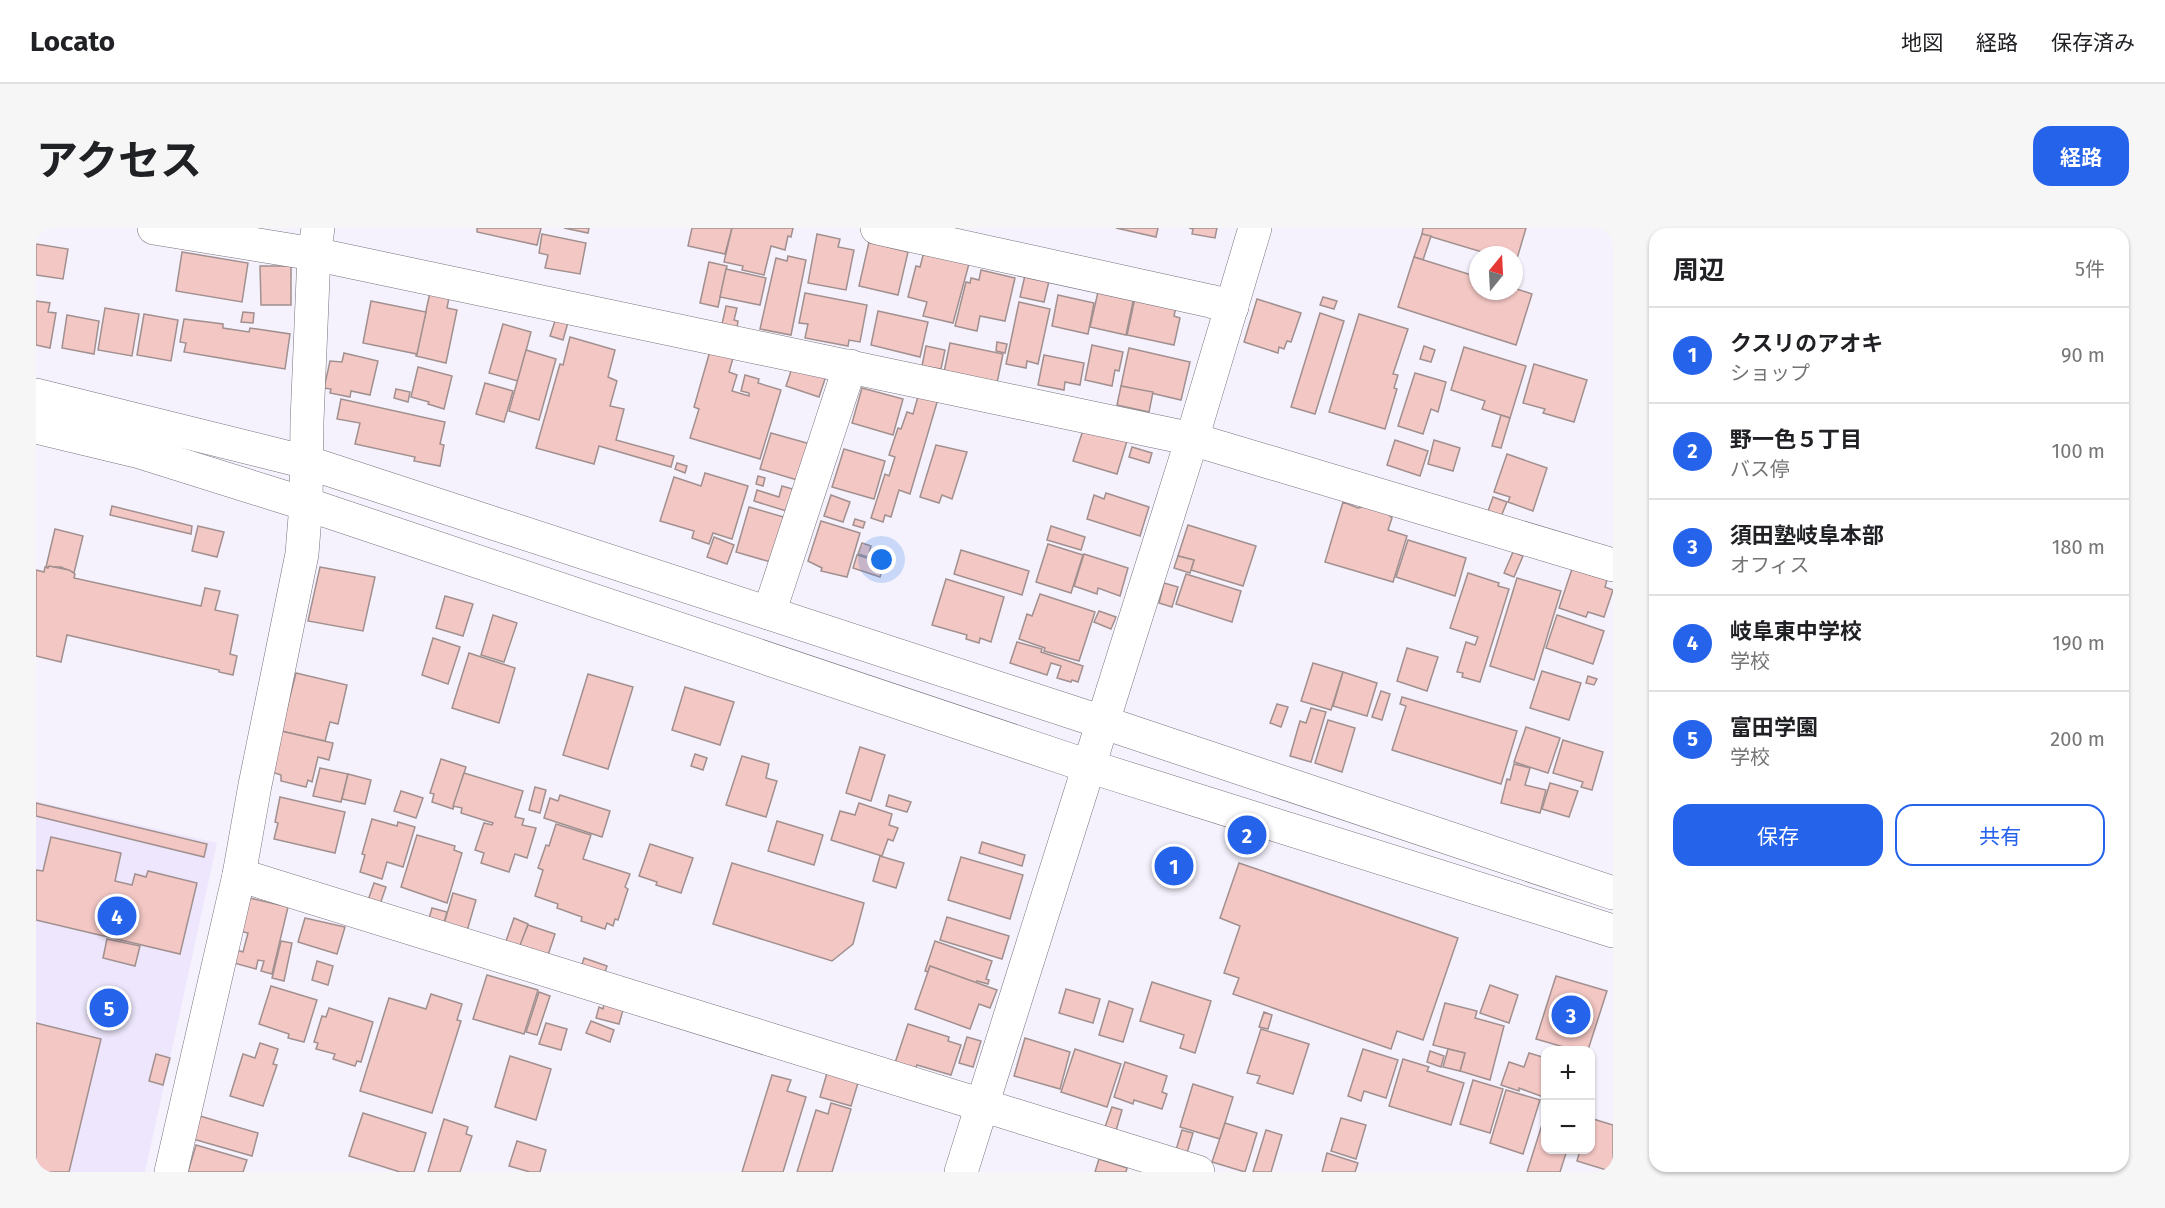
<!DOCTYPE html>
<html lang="ja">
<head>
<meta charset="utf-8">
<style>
	:root { --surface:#fff; --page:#f6f6f6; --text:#202124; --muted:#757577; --line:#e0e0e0; --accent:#2563eb }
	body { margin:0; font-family:"Fira Sans","Noto Sans JP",sans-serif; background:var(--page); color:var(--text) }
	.controls { position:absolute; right:18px; bottom:18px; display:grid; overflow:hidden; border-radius:12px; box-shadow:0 2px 4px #0004 }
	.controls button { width:54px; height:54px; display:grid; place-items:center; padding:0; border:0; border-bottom:2px solid var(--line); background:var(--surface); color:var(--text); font:30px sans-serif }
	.compass { position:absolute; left:1433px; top:18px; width:54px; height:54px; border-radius:50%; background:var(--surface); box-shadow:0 2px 4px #0004; rotate:18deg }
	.you { position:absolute; left:846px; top:332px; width:21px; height:21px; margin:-15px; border:4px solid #fff; border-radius:50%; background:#1a73e8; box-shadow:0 0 0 9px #1a73e833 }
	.badge { display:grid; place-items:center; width:39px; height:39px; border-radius:50%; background:var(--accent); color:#fff; font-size:20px; font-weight:700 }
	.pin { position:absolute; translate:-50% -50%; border:3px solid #fff; box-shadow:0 2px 6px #0006 }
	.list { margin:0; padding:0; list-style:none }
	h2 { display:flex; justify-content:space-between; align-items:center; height:78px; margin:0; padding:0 24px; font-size:26px }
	h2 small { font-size:20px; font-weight:400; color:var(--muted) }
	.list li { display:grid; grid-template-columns:39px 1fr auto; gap:18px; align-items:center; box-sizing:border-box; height:96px; padding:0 24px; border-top:2px solid var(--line) }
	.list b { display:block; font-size:22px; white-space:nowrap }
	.list p { margin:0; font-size:20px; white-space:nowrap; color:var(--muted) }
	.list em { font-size:20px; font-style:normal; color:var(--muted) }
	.actions { display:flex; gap:12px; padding:18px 24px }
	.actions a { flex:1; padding:14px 0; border:2px solid var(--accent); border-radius:18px; text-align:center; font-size:21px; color:var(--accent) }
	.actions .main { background:var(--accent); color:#fff }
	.map { position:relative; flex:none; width:1577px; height:944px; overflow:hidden; border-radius:18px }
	header { display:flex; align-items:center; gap:36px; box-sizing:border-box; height:84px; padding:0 30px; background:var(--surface); border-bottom:2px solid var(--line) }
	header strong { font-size:28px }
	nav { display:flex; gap:33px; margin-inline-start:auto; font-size:21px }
	.intro { display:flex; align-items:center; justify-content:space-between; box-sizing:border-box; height:144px; padding:0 36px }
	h1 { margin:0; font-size:42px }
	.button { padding:15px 27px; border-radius:18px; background:var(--accent); color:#fff; font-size:21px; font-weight:700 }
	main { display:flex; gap:36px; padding:0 36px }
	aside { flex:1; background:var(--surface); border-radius:18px; box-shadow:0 2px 4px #0004 }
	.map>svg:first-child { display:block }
	.education { fill:#ede6fc }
	.building { fill:#f3c7c4; stroke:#a1908f; stroke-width:1.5 }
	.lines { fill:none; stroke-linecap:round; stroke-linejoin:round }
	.minor-casing { stroke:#77727e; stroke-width:34 }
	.minor { stroke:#fff; stroke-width:33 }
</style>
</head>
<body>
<header>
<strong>Locato</strong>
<nav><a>地図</a><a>経路</a><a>保存済み</a></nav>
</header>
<div class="intro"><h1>アクセス</h1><a class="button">経路</a></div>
<main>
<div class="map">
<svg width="1577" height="944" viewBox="0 0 1577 944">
	<rect width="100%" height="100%" fill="#f6f2fd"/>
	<polygon class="education" points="0,573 181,615 109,944 0,944"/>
	<g class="building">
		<polygon points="441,0 505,0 501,17 441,4"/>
		<polygon points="528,0 553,0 552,5"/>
		<polygon points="656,0 696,0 689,26 652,18"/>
		<polygon points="696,0 757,0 755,9 752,8 749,22 735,18 728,47 706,42 707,38 688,34"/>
		<polygon points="1080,0 1122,0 1120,9"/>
		<polygon points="1153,0 1181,0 1179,10 1156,6 1157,1"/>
		<polygon points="1387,0 1490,0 1480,34 1478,34 1478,27 1456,27 1386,6"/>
		<polygon points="506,6 550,15 544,46 509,40 512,27 503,25"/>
		<polygon points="781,6 804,11 802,19 818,22 810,62 772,55"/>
		<polygon points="1386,6 1395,8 1387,32 1378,29"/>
		<polygon points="833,14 872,24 862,67 823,58"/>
		<polygon points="0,16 32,21 27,51 0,47"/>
		<polygon points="889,20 934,32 917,95 887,88 891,74 872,69 880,38 884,39"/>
		<polygon points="146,24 212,35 206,74 140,63"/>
		<polygon points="752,28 770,32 755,107 724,101 740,30 751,33"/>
		<polygon points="1378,29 1442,49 1442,63 1478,63 1478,60 1496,66 1480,117 1362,79"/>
		<polygon points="673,34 691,38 682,79 664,75"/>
		<polygon points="224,38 255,38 255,77 225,77"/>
		<polygon points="690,41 730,50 724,77 684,69"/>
		<polygon points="945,42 979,50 969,93 944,88 941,103 919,98 930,54 934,55 935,50 943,52"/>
		<polygon points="990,43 1014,49 1008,74 984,69"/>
		<polygon points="395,60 413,70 411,80 421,82 410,135 380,128"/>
		<polygon points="1062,64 1099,64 1090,107 1054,99"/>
		<polygon points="769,65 831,77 824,114 813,112 812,118 769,110 772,96 763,95"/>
		<polygon points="1022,67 1058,75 1052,106 1016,98"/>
		<polygon points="1287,69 1301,73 1298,81 1284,77"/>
		<polygon points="1099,70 1140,79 1138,88 1144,90 1138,117 1091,107"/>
		<polygon points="1221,71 1265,85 1255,114 1251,113 1248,121 1243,119 1242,125 1208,114"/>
		<polygon points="0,73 14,75 12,84 20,85 14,120 0,117"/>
		<polygon points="335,73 390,84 381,126 327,115"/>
		<polygon points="983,74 1014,81 1002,136 991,133 990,140 970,136"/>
		<polygon points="690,78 701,80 698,92 702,93 701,100 686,96"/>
		<polygon points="69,80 103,86 96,128 62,122"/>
		<polygon points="842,83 892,94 884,129 835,117"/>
		<polygon points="207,84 218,85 217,95 205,94"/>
		<polygon points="1284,85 1308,93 1279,186 1255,179"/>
		<polygon points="108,86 142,92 135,133 101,127"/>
		<polygon points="1323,86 1372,101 1357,146 1362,147 1358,160 1361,161 1349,201 1293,184"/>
		<polygon points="31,87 63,93 58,126 26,120"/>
		<polygon points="521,87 533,91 527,112 514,108"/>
		<polygon points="148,91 187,96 187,100 213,104 214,100 254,106 249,141 148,124 150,115 144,114"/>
		<polygon points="467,96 495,104 482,153 453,145"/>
		<polygon points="534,109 579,122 572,149 581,153 574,178 588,181 580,212 638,228 635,239 563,218 558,236 500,220 524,136 527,137"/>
		<polygon points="961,114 971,116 969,125 960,123"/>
		<polygon points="914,115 967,126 961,155 908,144"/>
		<polygon points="1056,117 1087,124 1083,143 1079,142 1076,158 1049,152"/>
		<polygon points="890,118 909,122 905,141 886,138"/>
		<polygon points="1388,118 1399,122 1395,134 1384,131"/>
		<polygon points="1428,119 1490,138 1474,190 1446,181 1449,173 1415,162"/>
		<polygon points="1093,120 1154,134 1145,172 1085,158"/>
		<polygon points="490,122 520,131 503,192 473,183"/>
		<polygon points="674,123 697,130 693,144 701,147 696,163 713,168 713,165 705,163 709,147 723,151 722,155 745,162 724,231 654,210 663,181 658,179"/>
		<polygon points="308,125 342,133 334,167 315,163 314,169 294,165 295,161 288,160 294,133 306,134"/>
		<polygon points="1008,127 1048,135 1044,157 1029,154 1028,162 1002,157"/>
		<polygon points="1498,136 1551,152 1538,194 1507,185 1509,181 1487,175"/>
		<polygon points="757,137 790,148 783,169 750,158"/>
		<polygon points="382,139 416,148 408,181 392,176 393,174 375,169"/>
		<polygon points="1379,145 1410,154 1402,184 1395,181 1387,206 1362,198"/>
		<polygon points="449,155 477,163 468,194 440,186"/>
		<polygon points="1085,158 1117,164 1113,184 1081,177"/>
		<polygon points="826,160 867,171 857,207 816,195"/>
		<polygon points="360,161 374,164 372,174 358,170"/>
		<polygon points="883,165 902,171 874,266 863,262 855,289 849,287 847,294 835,290 849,246 853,248 859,229 853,227 862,200 865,201 871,184 877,186"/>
		<polygon points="305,171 409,194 404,216 408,217 404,238 378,233 379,229 319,216 324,195 301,191"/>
		<polygon points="1465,187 1474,190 1465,220 1456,218"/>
		<polygon points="1048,199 1091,213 1081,246 1037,233"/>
		<polygon points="735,205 778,217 768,254 724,241"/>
		<polygon points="1359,212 1392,223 1384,248 1351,237"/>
		<polygon points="1398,212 1424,220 1417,243 1392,236"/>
		<polygon points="900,217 931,224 916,271 906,267 903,275 884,269"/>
		<polygon points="1096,219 1116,225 1113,235 1093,229"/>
		<polygon points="808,221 849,233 838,271 796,259"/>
		<polygon points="1471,226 1511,240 1497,283 1472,274 1474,269 1458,264"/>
		<polygon points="641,235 651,238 649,245 639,241"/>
		<polygon points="669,245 712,258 696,311 677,305 673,316 656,310 658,303 624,293 638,249 665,258"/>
		<polygon points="722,248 729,250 727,258 720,256"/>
		<polygon points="746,258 767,264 760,286 718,273 721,262 743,269"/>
		<polygon points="1070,265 1113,279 1104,308 1051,291 1058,267 1068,271"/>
		<polygon points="795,267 814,274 807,294 788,288"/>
		<polygon points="1457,269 1471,274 1464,291 1451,286"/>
		<polygon points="1307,274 1322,280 1334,277 1347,281 1356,290 1352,302 1371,308 1357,354 1289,334"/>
		<polygon points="76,278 156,298 155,306 74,287"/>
		<polygon points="713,279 751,290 738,335 700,324"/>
		<polygon points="819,291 829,294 827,300 817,297"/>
		<polygon points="785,293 824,305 811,349 785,343 786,340 772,333"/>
		<polygon points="1152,297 1220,318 1207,358 1155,342 1158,332 1142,328"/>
		<polygon points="162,298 188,304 181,329 156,323"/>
		<polygon points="1015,298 1049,309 1045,322 1011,312"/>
		<polygon points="19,301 47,308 38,345 25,339 10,339"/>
		<polygon points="678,309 698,317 691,336 671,329"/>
		<polygon points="1372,312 1430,330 1419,368 1360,349"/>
		<polygon points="826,315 835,318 832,329 822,326"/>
		<polygon points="1012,316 1047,327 1035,365 1000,354"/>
		<polygon points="925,322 993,343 986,367 918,346"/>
		<polygon points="1477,324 1487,328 1478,349 1468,345"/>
		<polygon points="1048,326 1092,340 1084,368 1062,360 1061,366 1038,358"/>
		<polygon points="821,327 848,335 844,349 817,340"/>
		<polygon points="1142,328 1158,332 1154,345 1138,340"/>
		<polygon points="13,338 33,342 39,346 38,350 165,378 169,360 184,363 179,382 202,387 194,426 201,428 197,447 183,444 183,442 31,407 25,434 0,428 0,342 8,344 9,339 12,340"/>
		<polygon points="284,339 339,349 327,403 272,393"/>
		<polygon points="1536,341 1571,352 1569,359 1577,362 1568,389 1552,384 1550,389 1523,380"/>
		<polygon points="1432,345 1463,355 1462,358 1473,361 1444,454 1426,449 1427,445 1421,444 1430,414 1439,417 1442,409 1414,400"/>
		<polygon points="1150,346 1205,363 1196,394 1140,376"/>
		<polygon points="1481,350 1525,363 1498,452 1454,438"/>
		<polygon points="910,351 968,369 955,414 944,410 943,415 930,411 931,407 896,397"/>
		<polygon points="1128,355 1142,359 1136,379 1123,375"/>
		<polygon points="1004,366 1059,384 1043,433 1008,423 1009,420 983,411 991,386 996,388"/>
		<polygon points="409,368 437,376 427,408 400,400"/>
		<polygon points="1063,383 1080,389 1075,401 1058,394"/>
		<polygon points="457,387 481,395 468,434 445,427"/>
		<polygon points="1521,387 1568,403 1557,436 1510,420"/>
		<polygon points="397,410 424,419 412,456 386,447"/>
		<polygon points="981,414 1006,421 1005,424 1047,438 1042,454 1036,452 1035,454 1021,450 1025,438 1015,435 1011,447 974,435"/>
		<polygon points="1371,420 1402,429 1391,463 1361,453"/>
		<polygon points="433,425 479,440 463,495 416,480"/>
		<polygon points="1277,435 1307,444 1295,482 1265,473"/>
		<polygon points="1506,443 1545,455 1533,492 1494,480"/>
		<polygon points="1307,444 1341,455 1331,488 1297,478"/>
		<polygon points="260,445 311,457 302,496 294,494 289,513 245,503"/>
		<polygon points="552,446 597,459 572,541 527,527"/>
		<polygon points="1552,448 1561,451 1558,457 1550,455"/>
		<polygon points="649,459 698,474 684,517 636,502"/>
		<polygon points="1345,463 1354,466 1346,492 1336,489"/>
		<polygon points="1366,469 1481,503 1465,556 1356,522 1370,478 1364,476"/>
		<polygon points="1241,476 1252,479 1245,499 1234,495"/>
		<polygon points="1275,480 1290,484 1275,534 1254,528 1264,493 1270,495"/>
		<polygon points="1292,492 1319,500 1306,544 1279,535"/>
		<polygon points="1490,499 1524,510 1512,545 1478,534"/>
		<polygon points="245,503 297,515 293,532 282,529 276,554 272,552 270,559 245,553 245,547 236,544"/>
		<polygon points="1527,512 1567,524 1556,562 1545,559 1547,554 1517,545"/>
		<polygon points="824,519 849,527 835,573 810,565"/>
		<polygon points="659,526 671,530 667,542 655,538"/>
		<polygon points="706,528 733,536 730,550 741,553 730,589 690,577"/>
		<polygon points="405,531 430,539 417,581 396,574 398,566 394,565"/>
		<polygon points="1478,536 1494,540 1489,557 1510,562 1504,585 1465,575 1471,551 1474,552"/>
		<polygon points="284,540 312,546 305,574 277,568"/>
		<polygon points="428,545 487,563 479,589 488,591 486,597 500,600 491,630 479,626 473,644 445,635 448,625 439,622 448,595 456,597 457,595 425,585 426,580 417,578"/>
		<polygon points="312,546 335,552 329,576 306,571"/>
		<polygon points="1514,555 1542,563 1533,589 1506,581"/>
		<polygon points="499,559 510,562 504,585 493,582"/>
		<polygon points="365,563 387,570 380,590 358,583"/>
		<polygon points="524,567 574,583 566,609 508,590 514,570 522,573"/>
		<polygon points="853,567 875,574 871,584 850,578"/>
		<polygon points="244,569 309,584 299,625 238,611 242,595 239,594"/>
		<polygon points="0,575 171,616 168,629 0,588"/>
		<polygon points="823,575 856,586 853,597 862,600 857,613 852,611 846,628 795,612 804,583 819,587"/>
		<polygon points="336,591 361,598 362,594 379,599 367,639 351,634 346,651 324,644 329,627 326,626"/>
		<polygon points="741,593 787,607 778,637 732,623"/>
		<polygon points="520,596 555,607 547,631 594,646 589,659 592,661 582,692 579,691 577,698 571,695 569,701 545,693 546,689 521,680 522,676 499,668 507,642 502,640 510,617 513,618"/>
		<polygon points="381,607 419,618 418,622 426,625 411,675 365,659"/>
		<polygon points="15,609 85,625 79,653 96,657 99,646 110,649 112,643 161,655 144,726 0,692 0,642 7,643"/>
		<polygon points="946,614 989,627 986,638 943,625"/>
		<polygon points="614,616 657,630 645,665 620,657 621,654 603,648"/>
		<polygon points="844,628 868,635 860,660 837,653"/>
		<polygon points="925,629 987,647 974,691 912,672"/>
		<polygon points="696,635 828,675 817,716 796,733 677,696"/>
		<polygon points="1203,635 1422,710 1387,812 1361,803 1355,821 1197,766 1203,750 1188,745 1204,698 1184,690"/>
		<polygon points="338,655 350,659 342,682 330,678"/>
		<polygon points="417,665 440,672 431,703 408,696"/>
		<polygon points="214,670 252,679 236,746 225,743 228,733 222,732 220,741 198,735 201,722 207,724 212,705 203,703"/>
		<polygon points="396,680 411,684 406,702 391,697"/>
		<polygon points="911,689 973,708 966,731 904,712"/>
		<polygon points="269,690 309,699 301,726 262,714"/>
		<polygon points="478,690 492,696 484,719 470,713"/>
		<polygon points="492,697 519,706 512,727 484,717"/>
		<polygon points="71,711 104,718 99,738 67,730"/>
		<polygon points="245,713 256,715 248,753 236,750"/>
		<polygon points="899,713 956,733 950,751 953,752 952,756 941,753 940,755 894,738 892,744 889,743"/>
		<polygon points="548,730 571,738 567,751 544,743"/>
		<polygon points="281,733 297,738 292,757 276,752"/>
		<polygon points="894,738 961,762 954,780 943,776 934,801 879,781"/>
		<polygon points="451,747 502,762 488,806 437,791"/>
		<polygon points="1520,748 1571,763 1552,822 1538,822 1500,811"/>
		<polygon points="1116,754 1175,773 1159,825 1144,820 1148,807 1104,793"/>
		<polygon points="1454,757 1482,767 1473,795 1444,785"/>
		<polygon points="235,758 281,772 268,814 252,810 253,806 223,796"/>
		<polygon points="1030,761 1064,771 1057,795 1023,785"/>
		<polygon points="503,764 514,768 501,807 490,804"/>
		<polygon points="395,766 426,776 421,792 425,793 396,885 324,863 353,770 390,781"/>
		<polygon points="1073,773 1097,781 1087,814 1063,807"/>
		<polygon points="1409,775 1441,783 1439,790 1468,798 1454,852 1424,843 1429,825 1397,817"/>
		<polygon points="568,776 587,782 583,796 560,790 563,779 567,781"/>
		<polygon points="293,780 337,794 325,834 321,833 319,838 297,831 299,826 280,821 282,815 278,814 286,788 290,789"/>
		<polygon points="1228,784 1236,787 1232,801 1223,799"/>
		<polygon points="555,793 578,802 574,814 550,805"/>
		<polygon points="0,795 65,811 33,944 0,944"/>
		<polygon points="510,795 531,801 525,822 503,816"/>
		<polygon points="872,796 913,809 912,813 925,817 915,847 881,837 879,841 859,835"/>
		<polygon points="1225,801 1273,816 1257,866 1221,855 1224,848 1211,845"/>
		<polygon points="931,809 945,813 937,839 923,835"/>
		<polygon points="989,810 1034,824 1024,861 978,848"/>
		<polygon points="224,815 242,821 237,836 241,837 227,878 194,868 207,826 219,830"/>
		<polygon points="1039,821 1085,836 1071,879 1025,864"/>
		<polygon points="1327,821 1362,832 1350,870 1328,863 1325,873 1312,868"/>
		<polygon points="1412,821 1429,825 1424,843 1407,839"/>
		<polygon points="1394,823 1408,828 1405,839 1391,834"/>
		<polygon points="1493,825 1510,830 1510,870 1483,860 1483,863 1465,857 1473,834 1488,839"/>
		<polygon points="120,826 134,830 127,857 113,853"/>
		<polygon points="474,828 515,841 500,892 459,879"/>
		<polygon points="1367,831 1393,839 1391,843 1428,855 1415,897 1353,878"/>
		<polygon points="1089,834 1131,848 1126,864 1131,866 1126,881 1098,872 1097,876 1078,869"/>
		<polygon points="791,845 822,855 815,878 784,869"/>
		<polygon points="736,847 755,852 751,863 770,869 747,944 706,944"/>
		<polygon points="1437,852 1467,861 1454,905 1424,896"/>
		<polygon points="1157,856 1197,869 1184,911 1144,899"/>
		<polygon points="1470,862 1504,872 1487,926 1454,915"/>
		<polygon points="795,875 815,881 796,944 761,944 780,882 792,886"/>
		<polygon points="1076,879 1086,882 1079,906 1068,902"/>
		<polygon points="1510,884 1510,922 1531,922 1524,944 1491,944"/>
		<polygon points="327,885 390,905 378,944 364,944 313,928"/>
		<polygon points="164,888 222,905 216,928 157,911"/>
		<polygon points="1305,890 1330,897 1320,931 1295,923"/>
		<polygon points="1554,890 1577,897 1577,944 1541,933 1544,922 1554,922"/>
		<polygon points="408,891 432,899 430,906 436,908 424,944 392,944"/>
		<polygon points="1189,895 1221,905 1209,944 1176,934"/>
		<polygon points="1146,902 1157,905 1151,925 1140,922"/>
		<polygon points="1230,902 1246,907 1235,944 1217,944"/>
		<polygon points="481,913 510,922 504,944 494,944 473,938"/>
		<polygon points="160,917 211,932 207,944 152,944"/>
		<polygon points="1291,925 1322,935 1319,944 1286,944"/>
		<polygon points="1063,931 1091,940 1090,944 1059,944"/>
	</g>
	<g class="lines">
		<defs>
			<g id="minor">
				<polyline points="118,0 278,26 1156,211 1577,337"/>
				<polyline points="841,0 1174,73 1196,79"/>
				<polyline points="0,167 270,234 1066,494 1577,665"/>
				<polyline points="0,199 104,224 270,276 1052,538 1577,703"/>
				<polyline points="733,385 814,138"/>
				<polyline points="203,647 1162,944"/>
				<polyline points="135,944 203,647 219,557 266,326 270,276 271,193 278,26 282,0"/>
				<polyline points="925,944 1156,211 1219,0"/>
			</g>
		</defs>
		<use href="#minor" class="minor-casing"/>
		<use href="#minor" class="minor"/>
	</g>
</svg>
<div class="controls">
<button>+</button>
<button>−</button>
</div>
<svg class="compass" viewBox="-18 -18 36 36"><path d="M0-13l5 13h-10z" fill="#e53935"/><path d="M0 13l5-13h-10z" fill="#757577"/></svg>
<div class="you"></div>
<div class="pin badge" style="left:1138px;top:638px">1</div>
<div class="pin badge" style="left:1211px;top:607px">2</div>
<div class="pin badge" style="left:1535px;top:787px">3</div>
<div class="pin badge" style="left:81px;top:688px">4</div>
<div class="pin badge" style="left:73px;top:780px">5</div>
</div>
<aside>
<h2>周辺<small>5件</small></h2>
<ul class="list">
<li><span class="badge">1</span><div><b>クスリのアオキ</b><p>ショップ</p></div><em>90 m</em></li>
<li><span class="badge">2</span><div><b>野一色５丁目</b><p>バス停</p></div><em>100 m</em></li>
<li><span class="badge">3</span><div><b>須田塾岐阜本部</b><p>オフィス</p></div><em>180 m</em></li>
<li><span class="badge">4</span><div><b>岐阜東中学校</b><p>学校</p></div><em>190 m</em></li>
<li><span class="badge">5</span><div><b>富田学園</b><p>学校</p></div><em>200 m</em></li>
</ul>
<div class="actions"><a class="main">保存</a><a>共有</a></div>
</aside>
</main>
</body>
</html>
